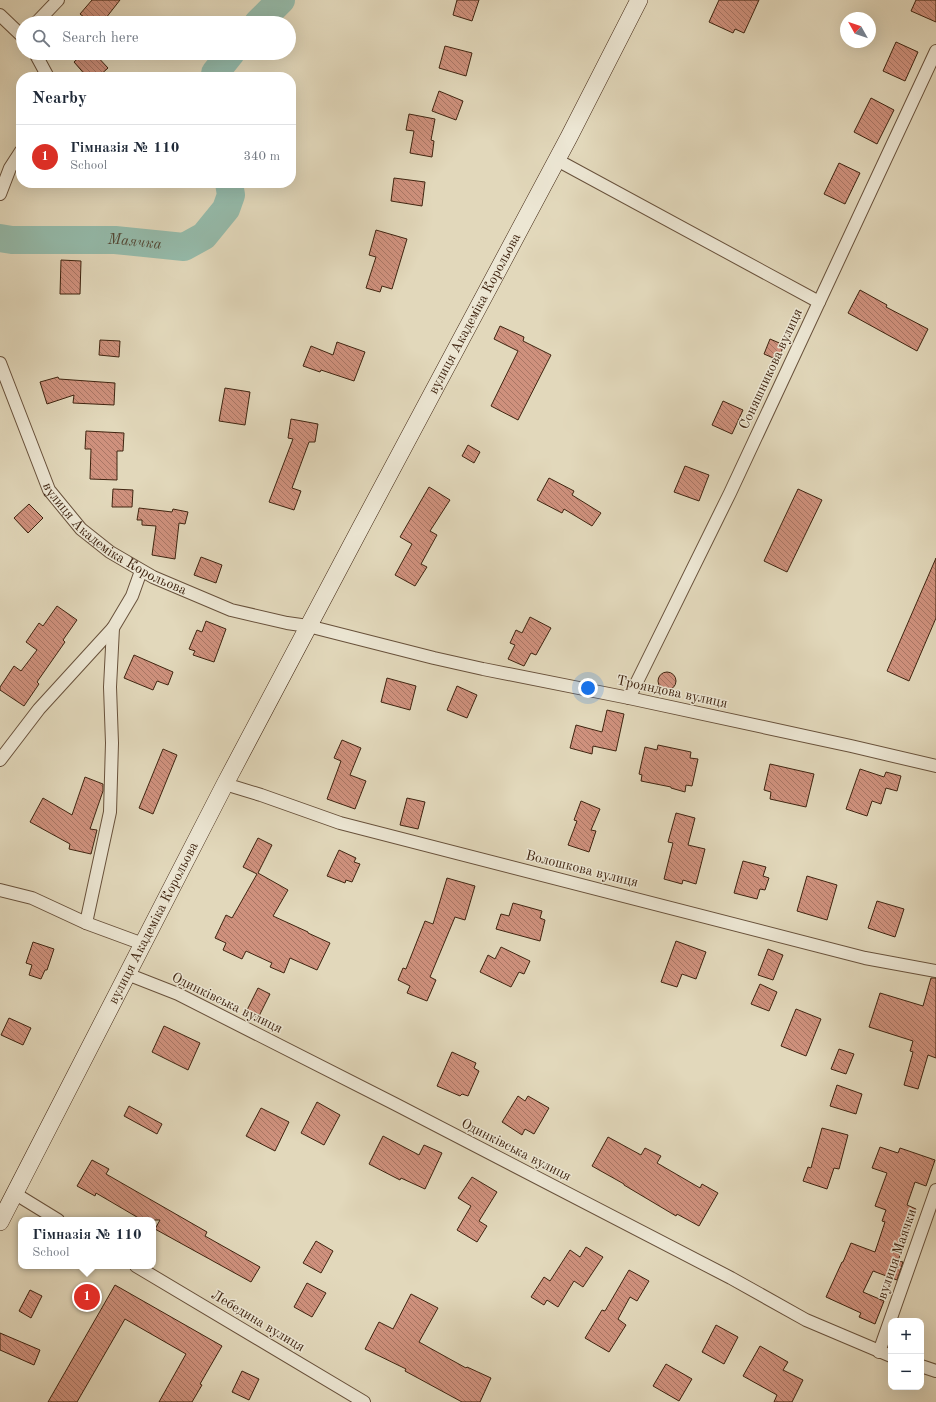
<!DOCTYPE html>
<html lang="en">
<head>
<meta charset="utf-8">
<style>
	:root { --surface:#fff; --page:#f2f2f3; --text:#1f2937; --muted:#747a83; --line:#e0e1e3; --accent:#d93025 }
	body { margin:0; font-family:"Old Standard TT",serif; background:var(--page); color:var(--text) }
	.controls { position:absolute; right:12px; bottom:12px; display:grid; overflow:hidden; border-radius:8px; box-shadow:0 4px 16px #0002 }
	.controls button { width:36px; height:36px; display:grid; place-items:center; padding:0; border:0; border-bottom:1px solid var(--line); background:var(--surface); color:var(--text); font:20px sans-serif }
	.compass { position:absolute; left:840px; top:12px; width:36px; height:36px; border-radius:50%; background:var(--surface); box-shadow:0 4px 16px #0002; rotate:310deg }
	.you { position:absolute; left:588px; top:688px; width:14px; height:14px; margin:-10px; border:3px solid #fff; border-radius:50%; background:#1a73e8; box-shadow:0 0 0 6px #1a73e833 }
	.badge { display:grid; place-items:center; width:26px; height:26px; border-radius:50%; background:var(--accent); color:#fff; font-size:13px; font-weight:700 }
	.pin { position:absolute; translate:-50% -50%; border:2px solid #fff; box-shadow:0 1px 4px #0006 }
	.popup { position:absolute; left:18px; top:1217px; width:138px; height:52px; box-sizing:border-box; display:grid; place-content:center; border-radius:8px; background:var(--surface); filter:drop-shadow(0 1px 3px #0005); font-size:13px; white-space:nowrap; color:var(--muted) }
	.popup b { font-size:15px; color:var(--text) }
	.popup::after { content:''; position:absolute; left:50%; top:100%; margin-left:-8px; border:8px solid transparent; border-top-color:var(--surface) }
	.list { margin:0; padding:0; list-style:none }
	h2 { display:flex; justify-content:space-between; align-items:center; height:52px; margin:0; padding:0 16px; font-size:17px }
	h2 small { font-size:13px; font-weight:400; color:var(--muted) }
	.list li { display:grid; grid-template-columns:26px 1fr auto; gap:12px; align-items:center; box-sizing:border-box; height:64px; padding:0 16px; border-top:1px solid var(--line) }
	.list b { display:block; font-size:15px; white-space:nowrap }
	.list p { margin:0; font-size:13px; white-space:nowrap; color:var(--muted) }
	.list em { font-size:13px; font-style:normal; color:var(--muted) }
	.icon { flex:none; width:22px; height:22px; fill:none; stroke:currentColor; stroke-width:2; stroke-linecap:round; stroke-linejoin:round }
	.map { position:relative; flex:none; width:936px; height:1402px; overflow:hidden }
	.search { position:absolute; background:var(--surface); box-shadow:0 4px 16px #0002; left:16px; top:16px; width:280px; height:44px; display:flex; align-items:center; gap:10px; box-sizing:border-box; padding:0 14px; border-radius:22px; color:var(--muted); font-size:15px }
	.panel { position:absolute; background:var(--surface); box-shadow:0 4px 16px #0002; left:16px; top:72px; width:280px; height:116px; border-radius:16px }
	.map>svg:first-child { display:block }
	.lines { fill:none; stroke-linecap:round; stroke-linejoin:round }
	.river { stroke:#95bbab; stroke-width:28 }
	.building { fill:url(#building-back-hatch); stroke:#3f2410 }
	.street-casing { stroke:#68513b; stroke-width:14 }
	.secondary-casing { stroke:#3f2410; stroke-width:18 }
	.street { stroke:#ece6d3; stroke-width:12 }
	.secondary { stroke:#ece6d3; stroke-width:17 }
	.labels { text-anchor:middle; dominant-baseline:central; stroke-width:3; stroke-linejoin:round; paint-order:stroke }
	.street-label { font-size:14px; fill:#3f2410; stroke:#ece6d3 }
	.water-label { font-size:15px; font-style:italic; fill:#544a37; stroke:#ece6d3 }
</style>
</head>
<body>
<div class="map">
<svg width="936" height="1402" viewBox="0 0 936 1402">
	<defs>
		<pattern id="building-back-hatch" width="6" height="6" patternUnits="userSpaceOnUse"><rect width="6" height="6" fill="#cf917d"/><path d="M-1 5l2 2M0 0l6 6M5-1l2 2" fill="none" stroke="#a97665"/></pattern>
	</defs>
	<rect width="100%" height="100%" fill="#e2d8bb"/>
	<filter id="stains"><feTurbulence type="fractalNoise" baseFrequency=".005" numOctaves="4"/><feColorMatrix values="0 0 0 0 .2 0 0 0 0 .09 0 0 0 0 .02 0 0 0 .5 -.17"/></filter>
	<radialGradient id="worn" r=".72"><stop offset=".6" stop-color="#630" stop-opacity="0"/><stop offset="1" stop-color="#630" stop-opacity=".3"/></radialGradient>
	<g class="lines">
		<g class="river">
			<polyline points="258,23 281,0"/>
			<polyline points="215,77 215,73 231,53"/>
			<path id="s1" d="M 0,238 L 12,240 L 115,240 L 184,247 L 204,236 L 226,209 L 231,195 L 229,183"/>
		</g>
	</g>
	<g class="building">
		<polygon points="92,0 120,0 102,23 92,23 80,14"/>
		<polygon points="457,0 479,0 472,21 453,15"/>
		<polygon points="719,0 759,0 744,33 735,29 733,33 709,22"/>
		<polygon points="916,0 936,0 936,22 911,11"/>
		<polygon points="896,42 918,52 905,81 883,71"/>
		<polygon points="445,46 472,53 466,76 439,68"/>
		<polygon points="84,53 94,53 108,68 98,77 87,77 74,62"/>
		<polygon points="439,91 463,101 456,120 432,111"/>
		<polygon points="871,98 894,110 877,144 854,132"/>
		<polygon points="409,114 435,119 431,140 434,141 432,157 410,153 414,131 406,130"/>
		<polygon points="839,163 860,173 845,204 824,194"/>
		<polygon points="394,178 425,182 422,206 391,201"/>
		<polygon points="376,230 407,239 392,289 382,286 380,292 366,288 376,257 369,255"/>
		<polygon points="61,260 81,261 80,294 60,294"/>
		<polygon points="860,290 887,305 886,307 928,329 917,351 848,313"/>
		<polygon points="500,326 524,337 523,341 551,355 518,420 491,406 518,351 494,339"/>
		<polygon points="770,339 784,345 778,360 764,354"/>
		<polygon points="100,340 120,341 119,357 99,355"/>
		<polygon points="337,342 365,352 354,381 321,370 320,372 303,366 311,346 333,355"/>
		<polygon points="58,377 59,379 115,383 114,405 73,403 74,395 47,404 40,382"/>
		<polygon points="225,388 250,392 245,425 219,421"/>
		<polygon points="723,401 743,410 732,434 712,425"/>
		<polygon points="291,419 318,424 315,442 309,442 292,488 301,491 294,510 269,502 293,439 288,438"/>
		<polygon points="86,431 124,433 123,451 117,451 117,480 90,479 91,449 85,449"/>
		<polygon points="468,445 480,452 474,463 462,456"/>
		<polygon points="685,466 709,475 699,501 674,492"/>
		<polygon points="549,478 574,491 572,495 601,513 592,526 564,509 562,513 537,500"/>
		<polygon points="429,487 450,500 430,531 437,535 421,564 427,567 415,586 395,575 412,544 400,537"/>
		<polygon points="113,489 133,490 132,507 112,507"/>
		<polygon points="798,489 822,500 787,572 764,561"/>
		<polygon points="29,504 43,518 28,533 14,518"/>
		<polygon points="139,508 172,512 173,509 188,512 185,524 179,523 175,559 152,555 156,526 142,525 142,520 137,520"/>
		<polygon points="201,557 222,565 216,583 194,575"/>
		<polygon points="936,558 936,618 909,681 887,671"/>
		<polygon points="57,606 77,620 63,640 65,642 37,682 39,684 24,706 0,690 0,687 14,666 21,671 37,650 26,642 39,623 43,626"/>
		<polygon points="530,617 551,628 536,655 531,653 524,666 508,659 515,645 510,643 516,630 522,633"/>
		<polygon points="206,621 226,629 214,662 193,655 195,651 189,649 197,630 202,632"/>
		<polygon points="134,655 173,672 168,685 157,681 153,690 124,678"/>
		<circle cx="667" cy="681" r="9"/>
		<polygon points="387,678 416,686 410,710 381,702"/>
		<polygon points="457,686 477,695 467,718 447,710"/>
		<polygon points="607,710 624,714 616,751 593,746 592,754 570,748 576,725 602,732"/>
		<polygon points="342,740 361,748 350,775 366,781 355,809 327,799 341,761 334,758"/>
		<polygon points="658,745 691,752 690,758 698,759 692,786 686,785 685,792 671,788 671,787 641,781 642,775 639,774 645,747 657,750"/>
		<polygon points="163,749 177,755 153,814 139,808"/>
		<polygon points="770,764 814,774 806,807 770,799 771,792 764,790"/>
		<polygon points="860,769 884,777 886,772 901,776 897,791 886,788 881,804 872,801 867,816 846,809"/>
		<polygon points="85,777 103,784 103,791 90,829 97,830 91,854 69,849 70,844 30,822 43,798 72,815"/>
		<polygon points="407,798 425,802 418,829 400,825"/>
		<polygon points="581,801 600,809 591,830 596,831 589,852 568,845 577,821 574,820"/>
		<polygon points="676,813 695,818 688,845 705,849 696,884 683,880 682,884 664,879 673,843 668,842"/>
		<polygon points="258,838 272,845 258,873 288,890 273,916 308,932 308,933 330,943 317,970 290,958 284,973 270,967 272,963 246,951 242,959 223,950 226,943 215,938 226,915 232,918 257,874 243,867"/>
		<polygon points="339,850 356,858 354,862 360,864 352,882 346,880 345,883 327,876"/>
		<polygon points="743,861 766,867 763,876 769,878 765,890 760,889 757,899 734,893"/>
		<polygon points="807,876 837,885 827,920 797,911"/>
		<polygon points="447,878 475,886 465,920 455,917 430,977 436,980 427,1001 407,993 410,986 398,980 403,968 406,969 425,921 433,924"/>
		<polygon points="877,901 904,909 895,937 868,928"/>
		<polygon points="513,903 542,911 540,918 545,920 540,941 496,929 501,914 509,916"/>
		<polygon points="676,941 706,952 696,979 682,974 677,987 661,982"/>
		<polygon points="33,942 54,949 47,970 45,970 41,979 29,975 32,965 26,963"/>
		<polygon points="501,947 530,961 524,974 519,972 511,987 480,972 488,955 495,959"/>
		<polygon points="768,949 783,955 773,980 758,975"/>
		<polygon points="931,978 936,978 936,1058 928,1055 918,1089 904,1085 913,1052 910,1051 913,1041 869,1027 880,993 923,1006"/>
		<polygon points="760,984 777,992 769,1011 751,1004"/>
		<polygon points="258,988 270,994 258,1018 246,1012"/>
		<polygon points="796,1009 821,1019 806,1056 781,1046"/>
		<polygon points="9,1018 31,1028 23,1045 1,1035"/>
		<polygon points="164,1026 200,1043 188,1070 152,1052"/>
		<polygon points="839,1049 854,1054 846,1074 831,1069"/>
		<polygon points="452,1052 476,1063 474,1068 479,1071 468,1096 462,1094 460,1096 437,1086"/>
		<polygon points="837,1085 862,1094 856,1114 830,1106"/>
		<polygon points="518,1096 525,1101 528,1096 549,1108 534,1134 525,1129 522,1135 502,1122"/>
		<polygon points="317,1102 340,1115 324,1145 301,1133"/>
		<polygon points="129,1106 162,1124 157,1134 124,1116"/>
		<polygon points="261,1108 289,1122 275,1151 246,1136"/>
		<polygon points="822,1128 848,1135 839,1169 834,1168 827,1189 803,1181 808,1167 811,1168"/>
		<polygon points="383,1136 419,1155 424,1145 442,1153 425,1189 401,1178 400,1180 369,1164"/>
		<polygon points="608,1137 641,1155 645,1148 661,1156 657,1163 700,1188 702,1184 718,1193 699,1226 677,1214 676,1216 624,1185 624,1184 592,1166"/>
		<polygon points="880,1147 898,1153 900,1148 935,1160 926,1186 915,1182 907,1205 916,1209 898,1261 903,1262 897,1280 873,1271 863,1292 884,1301 875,1324 859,1317 861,1313 826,1297 842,1262 843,1262 851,1243 875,1252 885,1222 882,1221 886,1210 875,1206 887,1173 872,1168"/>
		<polygon points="92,1160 109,1169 106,1174 207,1232 205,1236 260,1267 251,1282 155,1229 160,1220 142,1220 96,1193 95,1196 77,1186"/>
		<polygon points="472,1177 497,1192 479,1221 487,1226 477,1242 457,1230 471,1206 458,1198"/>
		<polygon points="316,1241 333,1251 321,1273 303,1263"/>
		<polygon points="586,1247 603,1257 583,1287 574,1281 558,1307 547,1300 544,1305 531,1297 544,1277 550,1281 570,1250 580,1257"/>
		<polygon points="629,1270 649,1281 637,1301 630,1297 618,1319 626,1325 609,1352 585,1338 602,1310 605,1311"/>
		<polygon points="307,1283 326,1293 312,1317 294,1307"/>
		<polygon points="115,1285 222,1346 200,1384 202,1385 192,1402 159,1402 186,1354 125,1319 77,1402 48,1402"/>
		<polygon points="30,1290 42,1296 31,1318 19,1311"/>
		<polygon points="411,1294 438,1308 419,1342 466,1368 467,1367 491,1378 480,1402 462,1402 405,1371 406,1369 365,1349 379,1322 393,1329"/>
		<polygon points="716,1325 738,1337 724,1364 702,1352"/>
		<polygon points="0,1333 40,1350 34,1365 0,1350"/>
		<polygon points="760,1346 788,1362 783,1370 803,1380 792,1402 774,1402 777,1395 743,1376"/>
		<polygon points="666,1364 692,1379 679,1401 653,1386"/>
		<polygon points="242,1371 259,1379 249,1400 232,1392"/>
	</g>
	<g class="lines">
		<defs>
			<g id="street">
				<polyline points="0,15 23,37"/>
				<polyline points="36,23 58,0"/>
				<polyline points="35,53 48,77"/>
				<polyline points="557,160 819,302"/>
				<polyline points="0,194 10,168 21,151"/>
				<path id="s2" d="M 0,363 L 49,490 L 81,529 L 110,552 L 153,577 L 231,610 L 287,623 L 308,626 L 434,658 L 483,669 L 629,698 L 851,746 L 936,766"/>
				<polyline points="629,698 730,493 936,51"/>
				<polyline points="0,760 39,709 113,628"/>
				<polyline points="225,784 261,795 340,823 865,958 936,971"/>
				<polyline points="0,890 32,898 86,923 143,944"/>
				<polyline points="86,923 110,812 112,743 110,687 113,628 132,596 141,571"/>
				<polyline points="127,974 178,994 395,1104 731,1278 806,1320 891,1356"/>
				<polyline points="14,1193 58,1220"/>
				<polyline points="136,1266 364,1402"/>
				<polyline points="879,1352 936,1190"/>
				<polyline points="921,1366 936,1371"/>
			</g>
			<g id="secondary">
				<path id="s3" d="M 0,1222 L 225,784 L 361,527 L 569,137 L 639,0"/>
			</g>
		</defs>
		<use href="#street" class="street-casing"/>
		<use href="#secondary" class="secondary-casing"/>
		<use href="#street" class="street"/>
		<use href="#secondary" class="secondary"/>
	</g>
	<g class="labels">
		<g class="street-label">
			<text stroke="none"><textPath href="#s3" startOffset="1025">вулиця Академіка Корольова</textPath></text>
			<text transform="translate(771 369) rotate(-65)">Соняшникова вулиця</text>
			<text stroke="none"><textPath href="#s2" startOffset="219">вулиця Академіка Корольова</textPath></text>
			<text transform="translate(672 692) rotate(12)">Трояндова вулиця</text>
			<text transform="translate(582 869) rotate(14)">Волошкова вулиця</text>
			<text stroke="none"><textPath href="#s3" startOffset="336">вулиця Академіка Корольова</textPath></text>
			<text transform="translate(227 1003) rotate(26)">Одинківська вулиця</text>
			<text transform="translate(516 1150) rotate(27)">Одинківська вулиця</text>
			<text transform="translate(897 1254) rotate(-71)">вулиця Маячки</text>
			<text transform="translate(258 1321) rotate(31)">Лебедина вулиця</text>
		</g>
		<g class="water-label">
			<text stroke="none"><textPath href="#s1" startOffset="135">Маячка</textPath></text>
		</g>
	</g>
	<rect width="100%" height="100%" filter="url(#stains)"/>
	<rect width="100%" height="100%" fill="url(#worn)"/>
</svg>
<div class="controls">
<button>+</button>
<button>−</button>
</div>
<svg class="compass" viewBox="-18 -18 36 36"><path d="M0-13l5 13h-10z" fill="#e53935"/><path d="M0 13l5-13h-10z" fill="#747a83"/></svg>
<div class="you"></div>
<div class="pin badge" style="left:87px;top:1297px">1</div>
<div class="popup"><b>Гімназія № 110</b>School</div>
<div class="search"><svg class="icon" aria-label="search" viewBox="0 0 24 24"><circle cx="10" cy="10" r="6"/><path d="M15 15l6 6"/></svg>Search here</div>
<section class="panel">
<h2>Nearby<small></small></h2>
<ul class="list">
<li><span class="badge">1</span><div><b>Гімназія № 110</b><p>School</p></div><em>340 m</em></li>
</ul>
</section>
</div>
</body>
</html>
